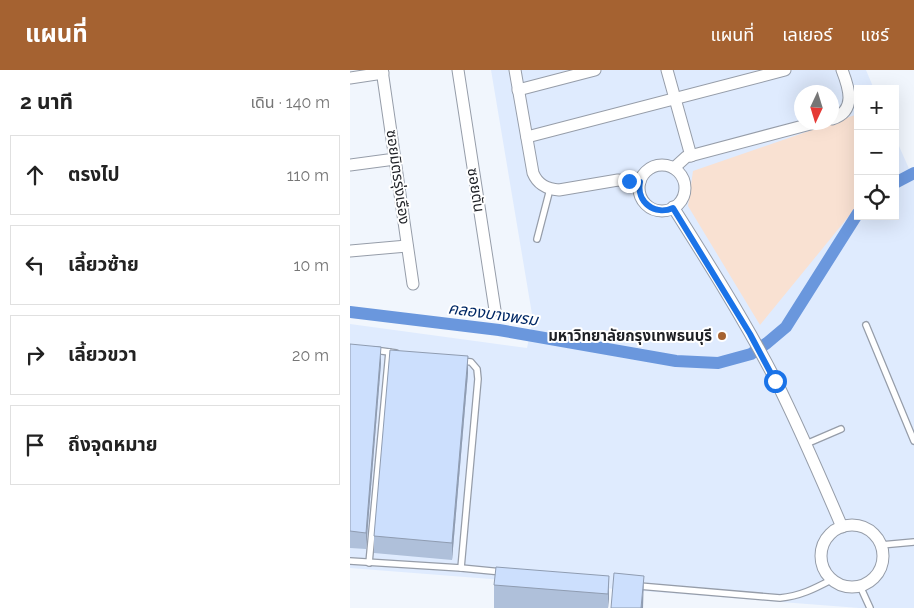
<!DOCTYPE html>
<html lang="th">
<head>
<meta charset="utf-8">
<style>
	:root { --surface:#fff; --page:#f2f2f2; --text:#222; --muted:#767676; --line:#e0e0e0; --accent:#a56231 }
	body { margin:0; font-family:Raleway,"Noto Sans Thai",sans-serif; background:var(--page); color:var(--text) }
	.controls { position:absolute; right:15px; top:15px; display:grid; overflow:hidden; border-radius:0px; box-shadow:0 5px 20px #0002 }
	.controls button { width:45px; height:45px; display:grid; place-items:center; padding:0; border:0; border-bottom:1px solid var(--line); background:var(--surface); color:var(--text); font:25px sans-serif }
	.compass { position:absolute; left:444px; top:15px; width:45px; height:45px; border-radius:50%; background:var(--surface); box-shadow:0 5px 20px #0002; rotate:184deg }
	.stop { position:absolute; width:15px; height:15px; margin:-11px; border:4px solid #1a73e8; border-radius:50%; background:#fff }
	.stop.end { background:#1a73e8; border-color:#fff; box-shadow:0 1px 5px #0008 }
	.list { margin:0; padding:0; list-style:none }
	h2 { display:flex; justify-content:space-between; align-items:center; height:65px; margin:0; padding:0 20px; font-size:21px }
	h2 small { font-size:16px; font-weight:400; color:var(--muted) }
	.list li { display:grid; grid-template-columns:32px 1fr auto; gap:15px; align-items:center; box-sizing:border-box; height:80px; margin:0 10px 10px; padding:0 10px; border:1px solid var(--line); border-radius:0px }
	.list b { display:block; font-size:19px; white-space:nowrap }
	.list em { font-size:16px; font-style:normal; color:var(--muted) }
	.icon { flex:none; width:28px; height:28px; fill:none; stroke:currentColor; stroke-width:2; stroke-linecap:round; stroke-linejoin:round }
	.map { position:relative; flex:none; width:564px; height:538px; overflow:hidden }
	header { display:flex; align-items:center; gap:30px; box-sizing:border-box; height:70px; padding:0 25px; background:var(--accent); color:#fff }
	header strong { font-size:24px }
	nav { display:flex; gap:28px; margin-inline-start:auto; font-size:18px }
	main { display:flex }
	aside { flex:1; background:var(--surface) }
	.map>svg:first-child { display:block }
	.built { fill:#dfebfe; fill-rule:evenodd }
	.green { fill:#f9e1d2 }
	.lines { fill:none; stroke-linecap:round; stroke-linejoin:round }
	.canal { stroke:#6a97dd; stroke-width:12 }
	.service-casing { stroke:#969da9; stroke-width:8 }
	.minor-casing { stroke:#969da9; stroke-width:13 }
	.service { stroke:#fff; stroke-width:5.5 }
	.minor { stroke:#fff; stroke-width:11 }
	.wall { fill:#afc0da }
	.shaded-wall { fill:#8f9cb1 }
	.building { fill:#ccdffd; stroke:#8f9cb1 }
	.route { stroke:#1a73e8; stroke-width:6 }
	.poi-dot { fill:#a56231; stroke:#fff; stroke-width:2 }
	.labels { text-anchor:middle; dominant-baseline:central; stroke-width:4; stroke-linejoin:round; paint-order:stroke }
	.street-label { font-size:15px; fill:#1e2025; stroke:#fff }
	.poi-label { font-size:15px; font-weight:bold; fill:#1e2025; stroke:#fff; text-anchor:end }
	.water-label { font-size:16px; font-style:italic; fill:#002865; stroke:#fff }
</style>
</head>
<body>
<header>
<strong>แผนที่</strong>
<nav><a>แผนที่</a><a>เลเยอร์</a><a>แชร์</a></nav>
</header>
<main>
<aside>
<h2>2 นาที<small>เดิน · 140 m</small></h2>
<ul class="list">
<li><svg class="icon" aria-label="ahead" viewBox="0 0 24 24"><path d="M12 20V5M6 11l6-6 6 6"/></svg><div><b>ตรงไป</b></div><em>110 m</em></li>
<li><svg class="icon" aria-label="left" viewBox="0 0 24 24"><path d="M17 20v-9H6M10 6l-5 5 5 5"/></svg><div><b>เลี้ยวซ้าย</b></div><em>10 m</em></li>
<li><svg class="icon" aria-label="right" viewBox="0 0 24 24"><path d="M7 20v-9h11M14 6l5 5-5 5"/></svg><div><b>เลี้ยวขวา</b></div><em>20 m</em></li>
<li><svg class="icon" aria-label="arrive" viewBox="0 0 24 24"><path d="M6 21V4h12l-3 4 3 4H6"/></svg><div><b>ถึงจุดหมาย</b></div></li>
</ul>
</aside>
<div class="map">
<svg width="564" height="538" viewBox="0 0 564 538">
	<rect width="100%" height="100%" fill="#f1f6fd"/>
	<path class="built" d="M 141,0 L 516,0 L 524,19 L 508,19 L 508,146 L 545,146 L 545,67 L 564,110 L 564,538 L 509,538 L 0,498 L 0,254 L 177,278 L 183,250 ZM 452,22 L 482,22 L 482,52 L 452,52 Z"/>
	<polygon class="green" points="508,44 508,135 410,255 338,136 343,101"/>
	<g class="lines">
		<g class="canal">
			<polyline points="545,113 564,103"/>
			<polyline points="0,242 149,260 326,291 368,293 401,284 417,273 436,257 508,143"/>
		</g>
		<defs>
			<g id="service">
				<polyline points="187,169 200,119"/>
				<polyline points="516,255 564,371"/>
				<polyline points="25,280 46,283"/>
				<polyline points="456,374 491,359"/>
				<polyline points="531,475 564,472"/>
				<polyline points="0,491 111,498 152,502"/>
				<polyline points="19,493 39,282"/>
				<polyline points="111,498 128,309 127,299 121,292 112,291"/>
				<path d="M 289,516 L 430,528 C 450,526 464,519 481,510"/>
				<polyline points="510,516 520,538"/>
			</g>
			<g id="minor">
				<polyline points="32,0 63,214"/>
				<polyline points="108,0 145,240"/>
				<path d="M 165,0 L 183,103 C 188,115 197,119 209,120 L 268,110 L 290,112"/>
				<polyline points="317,0 341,86"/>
				<polyline points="0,8 33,3"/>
				<polyline points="168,20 245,0"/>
				<path d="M 482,49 C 507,41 499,18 492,0"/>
				<polyline points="177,67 435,0"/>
				<polyline points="0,95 45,89"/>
				<circle cx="312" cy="118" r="23"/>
				<polyline points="324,98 336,87 468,52"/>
				<path d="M 323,137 C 359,194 395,251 426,311 C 450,359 471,408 492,457"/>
				<polyline points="0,181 57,176"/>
				<circle cx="502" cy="486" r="31"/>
			</g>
		</defs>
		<use href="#service" class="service-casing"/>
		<use href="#minor" class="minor-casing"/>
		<use href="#service" class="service"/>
		<use href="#minor" class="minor"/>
	</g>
	<g class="wall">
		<polygon points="0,274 31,293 16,479 0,478"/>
		<polygon points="118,303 102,490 24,483 24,466"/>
		<polygon points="259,506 258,538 144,538 144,515"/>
	</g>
	<g class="shaded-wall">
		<polygon points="31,277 31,293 16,479 16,463"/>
		<polygon points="118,286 118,303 102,490 102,473"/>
		<polygon points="259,506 259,529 258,538 258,524"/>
		<polygon points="294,506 293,538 291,538"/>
	</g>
	<g class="building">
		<polygon points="0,274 31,277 16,463 0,461"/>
		<polygon points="40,280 118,286 102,473 24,466"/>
		<polygon points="146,497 259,506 258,524 144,515"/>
		<polygon points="264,503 294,506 291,538 261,538"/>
	</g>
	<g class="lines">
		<path class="route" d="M 279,111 L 290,112 C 286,132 305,146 323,138 L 400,264 L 425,311"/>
	</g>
	<circle class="poi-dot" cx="372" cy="266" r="5"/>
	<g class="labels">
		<g class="street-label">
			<text transform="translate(48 107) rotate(82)">ซอยมิตรรุ่งเรือง</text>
			<text transform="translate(126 120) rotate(81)">ซอยตัน</text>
		</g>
		<g class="poi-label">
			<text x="362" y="266">มหาวิทยาลัยกรุงเทพธนบุรี</text>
		</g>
		<g class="water-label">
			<text transform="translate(143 244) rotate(8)">คลองบางพรม</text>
		</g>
	</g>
</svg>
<div class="controls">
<button>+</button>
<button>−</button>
<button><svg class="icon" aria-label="locate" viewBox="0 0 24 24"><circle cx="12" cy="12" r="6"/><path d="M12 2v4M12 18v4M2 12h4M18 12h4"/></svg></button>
</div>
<svg class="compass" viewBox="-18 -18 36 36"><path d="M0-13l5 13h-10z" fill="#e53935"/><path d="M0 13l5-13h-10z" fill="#767676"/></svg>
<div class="stop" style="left:425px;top:311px"></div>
<div class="stop end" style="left:279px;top:111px"></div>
</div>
</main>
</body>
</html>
